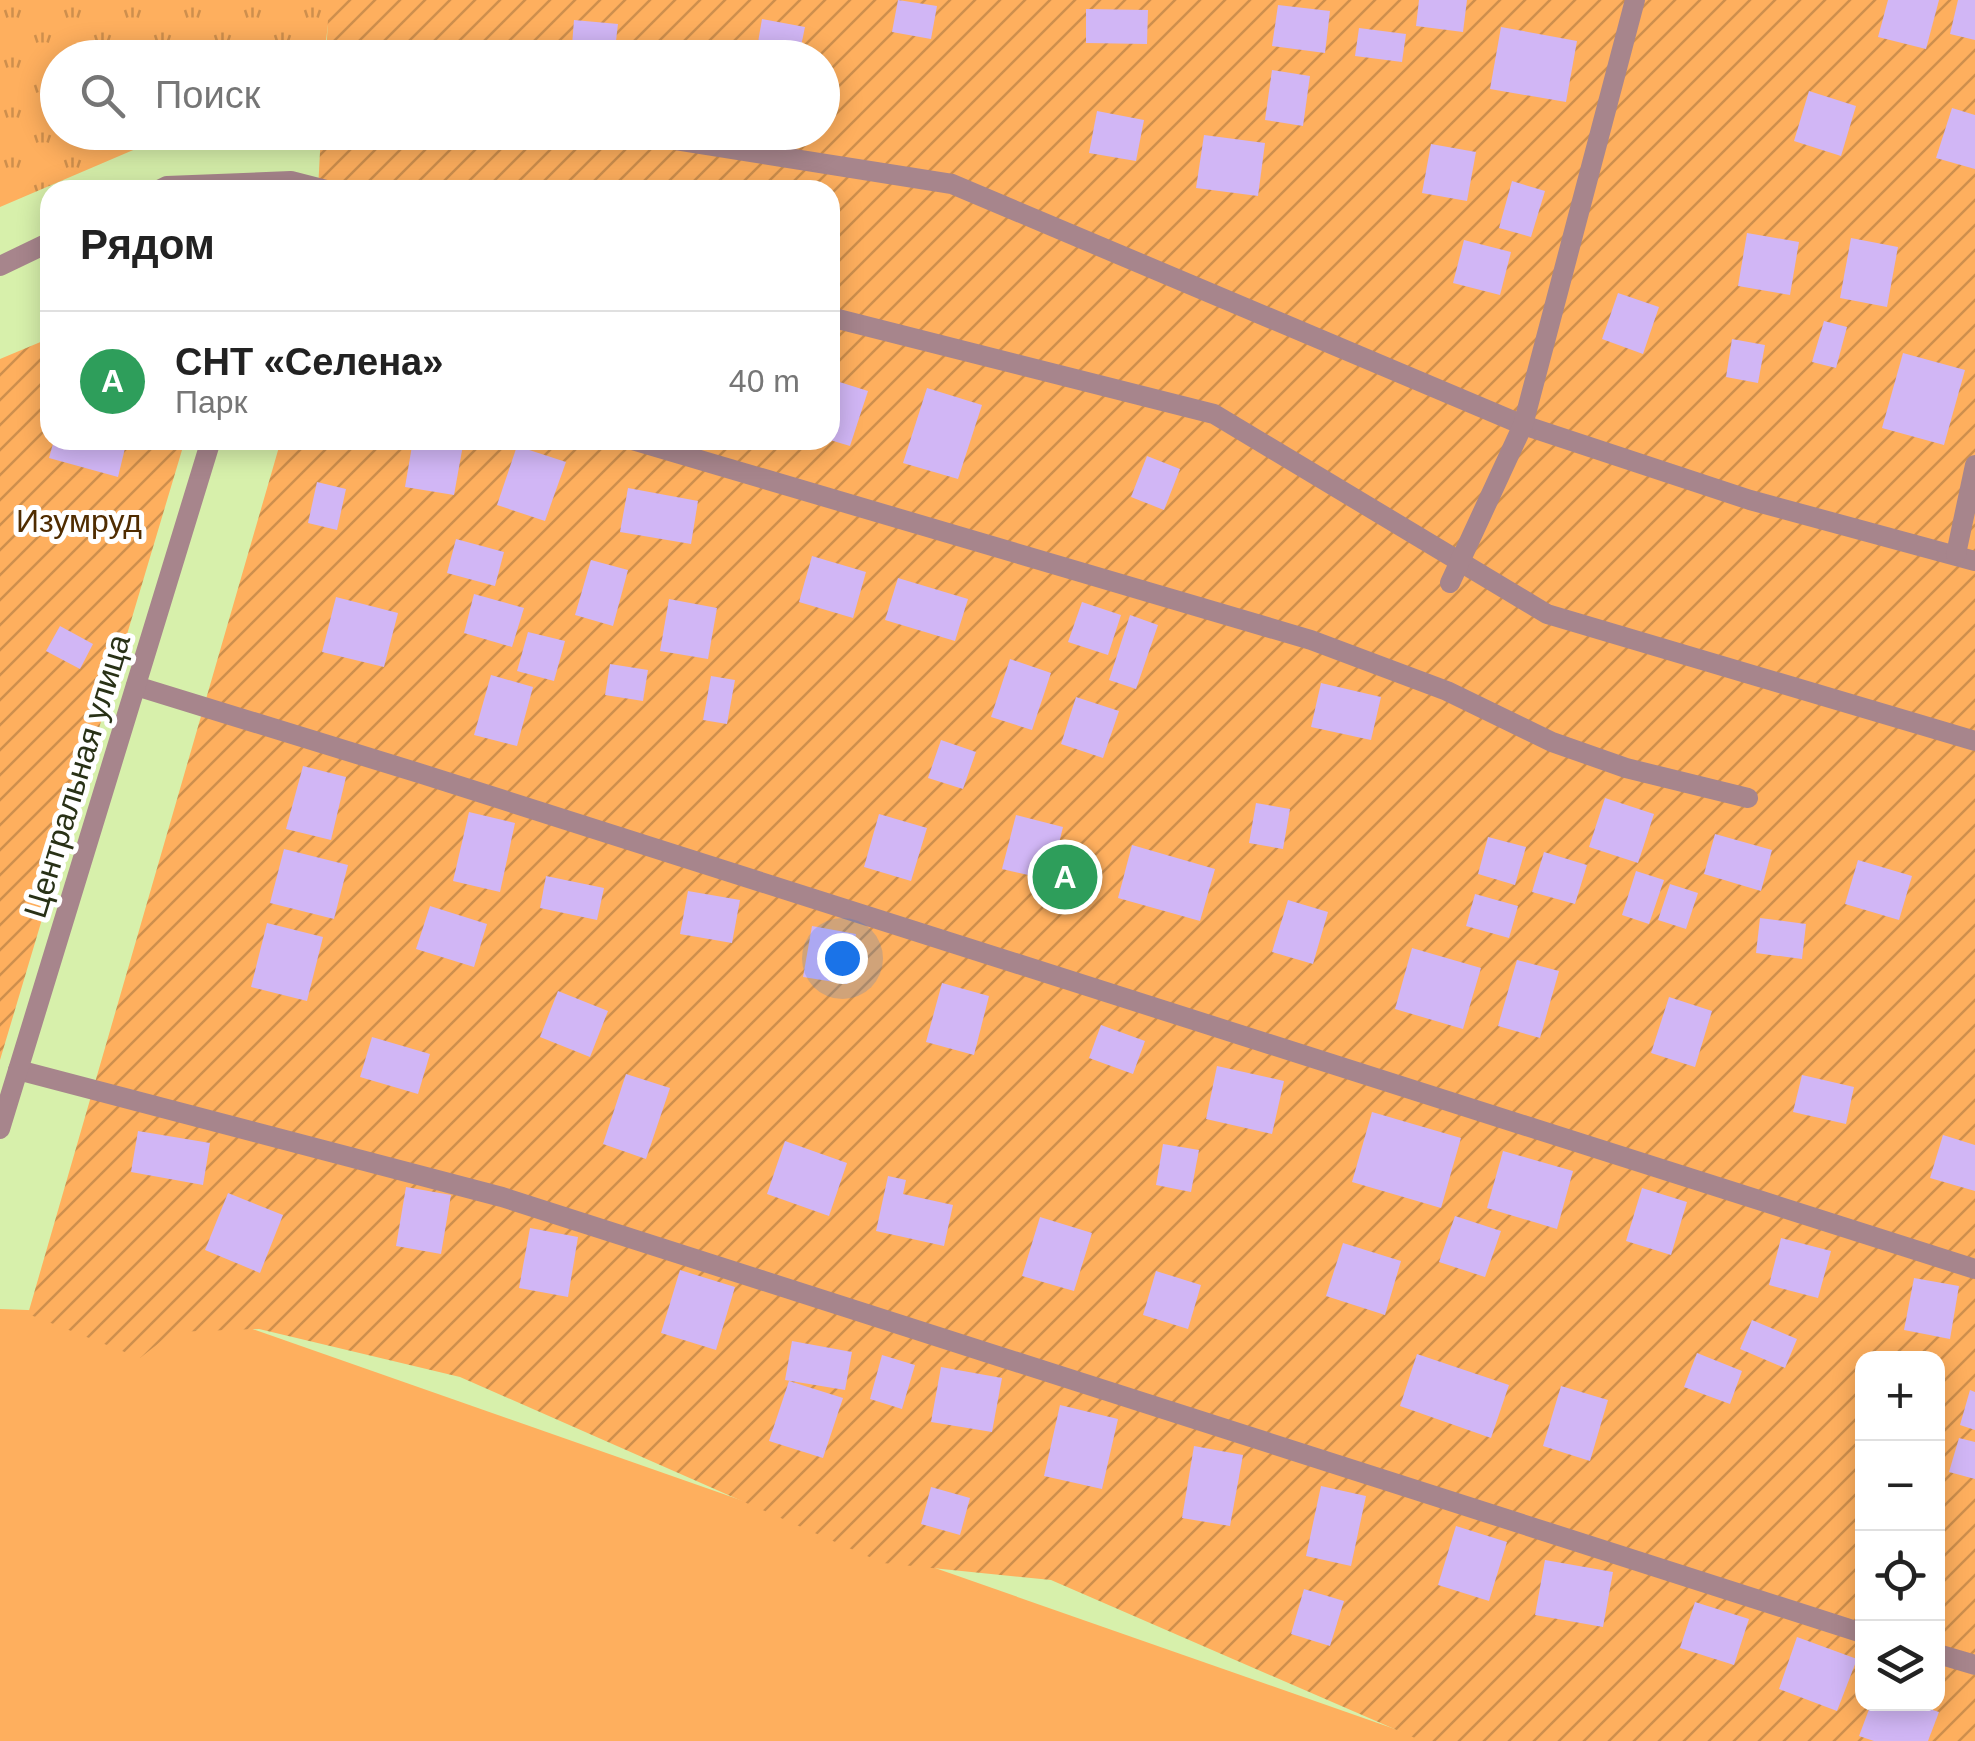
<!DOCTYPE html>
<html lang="ru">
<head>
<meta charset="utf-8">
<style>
	:root { --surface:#fff; --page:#f6f6f6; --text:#222; --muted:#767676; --line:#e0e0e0; --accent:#7032a8 }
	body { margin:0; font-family:Helvetica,sans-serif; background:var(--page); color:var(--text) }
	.controls { position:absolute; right:30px; bottom:30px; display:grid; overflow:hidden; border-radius:20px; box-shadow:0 5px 25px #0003 }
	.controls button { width:90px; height:90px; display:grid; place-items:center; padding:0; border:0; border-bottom:2px solid var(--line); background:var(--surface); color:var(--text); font:50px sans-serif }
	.you { position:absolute; left:842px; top:958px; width:35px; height:35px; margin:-25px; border:8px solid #fff; border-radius:50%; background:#1a73e8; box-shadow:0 0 0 15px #1a73e833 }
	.badge { display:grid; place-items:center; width:65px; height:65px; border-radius:50%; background:var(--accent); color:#fff; font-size:32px; font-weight:700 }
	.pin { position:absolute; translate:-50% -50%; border:5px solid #fff; box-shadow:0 2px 10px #0006 }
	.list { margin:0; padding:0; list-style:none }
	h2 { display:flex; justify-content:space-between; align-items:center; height:130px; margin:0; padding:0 40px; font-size:42px }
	h2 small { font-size:32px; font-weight:400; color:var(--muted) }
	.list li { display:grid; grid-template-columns:65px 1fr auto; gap:30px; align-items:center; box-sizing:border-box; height:140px; padding:0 40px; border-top:2px solid var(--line) }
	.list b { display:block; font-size:38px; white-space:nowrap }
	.list p { margin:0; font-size:32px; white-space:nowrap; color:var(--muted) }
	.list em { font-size:32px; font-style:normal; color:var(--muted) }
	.icon { flex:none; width:55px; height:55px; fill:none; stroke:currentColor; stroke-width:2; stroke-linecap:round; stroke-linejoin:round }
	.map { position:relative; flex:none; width:1975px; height:1741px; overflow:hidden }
	.search { position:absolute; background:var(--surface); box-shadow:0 5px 25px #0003; left:40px; top:40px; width:800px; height:110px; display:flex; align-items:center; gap:25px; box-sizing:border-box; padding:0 35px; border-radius:55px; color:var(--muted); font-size:38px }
	.panel { position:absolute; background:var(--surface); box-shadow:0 5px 25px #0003; left:40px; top:180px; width:800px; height:270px; border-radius:30px }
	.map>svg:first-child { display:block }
	.grass { fill:url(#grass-tufts) }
	.park { fill:#feaf5e }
	.garden { fill:url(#garden-furrows); fill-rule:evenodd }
	.building { fill:#d1b6f5 }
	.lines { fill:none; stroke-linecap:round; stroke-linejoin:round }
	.lane { stroke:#a7858c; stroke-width:20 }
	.street { stroke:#a7858c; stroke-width:20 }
	.labels { text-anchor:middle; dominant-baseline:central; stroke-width:10; stroke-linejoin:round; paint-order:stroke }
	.park-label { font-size:32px; fill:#4f2c01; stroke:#fff }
	.street-label { font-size:32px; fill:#283116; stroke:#fff }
</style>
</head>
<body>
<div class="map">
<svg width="1975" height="1741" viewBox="0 0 1975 1741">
	<defs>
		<pattern id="grass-tufts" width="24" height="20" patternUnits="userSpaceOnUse" patternTransform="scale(2.5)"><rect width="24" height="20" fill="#feaf5e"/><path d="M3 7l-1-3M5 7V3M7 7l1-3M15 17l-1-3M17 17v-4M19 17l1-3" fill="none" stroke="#ce8f4d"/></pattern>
		<pattern id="garden-furrows" width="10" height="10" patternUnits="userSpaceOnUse" patternTransform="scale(2.5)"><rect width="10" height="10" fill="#feaf5e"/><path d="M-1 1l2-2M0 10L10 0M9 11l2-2" fill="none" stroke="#ce8f4d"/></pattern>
	</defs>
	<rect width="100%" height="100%" fill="#d7f0ab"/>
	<polygon class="grass" points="0,0 331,0 324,57 58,58 58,132 173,133 0,207"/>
	<polygon class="park" points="0,1309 218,1317 1429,1741 0,1741"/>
	<g class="garden">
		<path d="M 329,0 L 1975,0 L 1975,1741 L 1422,1741 L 1051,1580 L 883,1563 L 460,1377 L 259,1329 L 173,1332 L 140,1358 L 28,1314 L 281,440 L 830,440 L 830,190 L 318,190 L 321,133 L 822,132 L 822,58 L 326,57 ZM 1862,1358 L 1938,1358 L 1938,1704 L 1862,1704 Z"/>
		<polygon points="50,338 50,440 185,440 0,1060 0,359"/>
	</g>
	<g class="building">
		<polygon points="898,0 937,6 931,39 892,32"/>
		<polygon points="1419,0 1467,0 1463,32 1416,26"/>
		<polygon points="1888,0 1939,0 1926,49 1878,37"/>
		<polygon points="1958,0 1975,0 1975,40 1950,34"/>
		<polygon points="1278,5 1330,11 1325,53 1272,46"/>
		<polygon points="1086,9 1148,10 1147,44 1086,43"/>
		<polygon points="762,19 805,27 799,56 757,48"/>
		<polygon points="574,20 618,24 614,58 571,58"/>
		<polygon points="1501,27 1577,41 1566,102 1490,89"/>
		<polygon points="1359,28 1406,34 1402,62 1355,56"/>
		<polygon points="1272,70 1310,76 1303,126 1265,120"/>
		<polygon points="1809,91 1856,106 1841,156 1794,141"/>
		<polygon points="1952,108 1975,115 1975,169 1936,158"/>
		<polygon points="1097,111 1144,120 1136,161 1089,153"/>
		<polygon points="1204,135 1265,143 1258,196 1196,188"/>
		<polygon points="1431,144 1476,152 1467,201 1422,193"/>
		<polygon points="1512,181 1545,191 1531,237 1499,228"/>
		<polygon points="1747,233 1799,242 1790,295 1738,286"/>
		<polygon points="1851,238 1898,247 1887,307 1840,298"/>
		<polygon points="1464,240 1511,252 1500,295 1453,283"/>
		<polygon points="1618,293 1659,307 1643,354 1602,339"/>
		<polygon points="1824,321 1847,327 1836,368 1812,362"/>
		<polygon points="1732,339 1765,345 1758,383 1726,377"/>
		<polygon points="1903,353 1965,370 1944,445 1882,428"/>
		<polygon points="830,379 868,391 850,446 830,440"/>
		<polygon points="927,388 982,405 958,479 903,463"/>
		<polygon points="54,440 127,440 118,477 49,458"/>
		<polygon points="413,440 463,445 454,495 405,487"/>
		<polygon points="517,446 566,462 545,521 497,505"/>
		<polygon points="1147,456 1180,469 1164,510 1131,497"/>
		<polygon points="317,482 346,489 337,530 308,523"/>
		<polygon points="628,488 698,501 691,544 620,532"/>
		<polygon points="456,539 504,552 495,586 447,573"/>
		<polygon points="812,556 866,572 853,618 799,602"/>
		<polygon points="591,560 628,570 613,626 575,615"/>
		<polygon points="898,578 968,599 955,641 885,620"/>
		<polygon points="474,594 524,608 512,647 464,633"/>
		<polygon points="336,597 398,613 384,667 322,652"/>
		<polygon points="669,599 717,608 708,659 660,651"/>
		<polygon points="1082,602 1121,615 1108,655 1068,642"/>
		<polygon points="1130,615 1158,625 1136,689 1109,680"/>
		<polygon points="60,626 93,644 80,669 46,651"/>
		<polygon points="528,632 565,641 554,681 517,671"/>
		<polygon points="1010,659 1051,673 1032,730 991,717"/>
		<polygon points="610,664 648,670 643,701 605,695"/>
		<polygon points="491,675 533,687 517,746 474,735"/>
		<polygon points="711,676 735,680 727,724 703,720"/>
		<polygon points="1321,683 1381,697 1371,740 1311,727"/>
		<polygon points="1076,697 1119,711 1103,758 1061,744"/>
		<polygon points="941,740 976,752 963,789 928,778"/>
		<polygon points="303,766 346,777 331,840 286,829"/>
		<polygon points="1605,798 1654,814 1638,863 1589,847"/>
		<polygon points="1256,803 1290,809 1283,849 1249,843"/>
		<polygon points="469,812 515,823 500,892 453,881"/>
		<polygon points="879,814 927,828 911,881 864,867"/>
		<polygon points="1016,815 1063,827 1050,880 1002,869"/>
		<polygon points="1715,834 1772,850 1761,891 1704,874"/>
		<polygon points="1488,837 1526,847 1515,885 1478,874"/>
		<polygon points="1132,845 1215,869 1200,921 1118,898"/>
		<polygon points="284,849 348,865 334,919 270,903"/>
		<polygon points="1544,852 1587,865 1575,904 1532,892"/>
		<polygon points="1858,860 1912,876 1899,920 1845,904"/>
		<polygon points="1636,871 1664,880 1649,924 1622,915"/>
		<polygon points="546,876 604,888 597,920 540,908"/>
		<polygon points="1670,884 1698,893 1686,929 1658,920"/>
		<polygon points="688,891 740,900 732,943 680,934"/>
		<polygon points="1475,894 1518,906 1509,938 1466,926"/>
		<polygon points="1288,900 1328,912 1313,964 1272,952"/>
		<polygon points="430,906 487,924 474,967 416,949"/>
		<polygon points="1760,918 1806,924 1802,959 1756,953"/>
		<polygon points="267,923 323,937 307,1001 251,987"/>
		<polygon points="812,926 856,934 847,984 803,977"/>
		<polygon points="1412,948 1481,968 1463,1029 1395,1009"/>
		<polygon points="1517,960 1559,971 1540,1038 1498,1026"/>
		<polygon points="942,983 989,996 974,1055 926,1042"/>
		<polygon points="558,991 608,1011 590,1057 540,1037"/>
		<polygon points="1669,997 1712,1011 1695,1067 1651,1053"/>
		<polygon points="1101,1025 1145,1041 1133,1074 1089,1058"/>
		<polygon points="372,1037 430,1054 418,1094 360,1077"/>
		<polygon points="1217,1066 1284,1081 1272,1134 1206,1119"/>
		<polygon points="626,1074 670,1088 646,1159 603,1144"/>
		<polygon points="1802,1075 1854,1087 1846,1124 1793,1112"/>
		<polygon points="1372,1112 1461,1138 1441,1208 1352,1182"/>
		<polygon points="138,1131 210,1143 203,1185 131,1172"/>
		<polygon points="1943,1135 1975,1145 1975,1191 1930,1178"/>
		<polygon points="785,1141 847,1163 829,1216 767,1194"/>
		<polygon points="1163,1144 1199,1150 1191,1192 1156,1185"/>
		<polygon points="1503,1151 1573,1171 1557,1229 1487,1208"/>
		<polygon points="888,1176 906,1180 903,1194 953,1205 944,1246 876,1231"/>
		<polygon points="406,1187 451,1195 441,1254 396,1246"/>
		<polygon points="1642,1188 1687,1202 1671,1255 1626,1241"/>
		<polygon points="228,1193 283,1215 260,1273 205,1250"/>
		<polygon points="1455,1216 1501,1231 1485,1277 1439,1262"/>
		<polygon points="1040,1217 1092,1233 1074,1291 1022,1276"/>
		<polygon points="530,1228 578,1237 568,1297 519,1288"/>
		<polygon points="1781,1238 1831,1251 1818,1298 1769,1285"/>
		<polygon points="1343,1243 1401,1261 1385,1315 1326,1296"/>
		<polygon points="680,1270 735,1287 716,1350 661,1333"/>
		<polygon points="1156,1271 1201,1285 1188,1329 1143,1315"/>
		<polygon points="1914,1278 1959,1286 1950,1339 1904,1330"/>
		<polygon points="1752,1320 1797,1339 1785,1368 1740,1349"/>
		<polygon points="792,1341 852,1352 845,1390 785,1380"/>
		<polygon points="1697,1353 1742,1371 1730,1404 1684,1387"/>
		<polygon points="1417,1354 1509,1385 1491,1438 1400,1406"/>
		<polygon points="882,1355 915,1365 902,1409 870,1399"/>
		<polygon points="941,1367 1002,1378 992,1432 931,1422"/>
		<polygon points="789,1381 843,1398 823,1458 769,1441"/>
		<polygon points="1561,1386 1608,1400 1590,1461 1543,1446"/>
		<polygon points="1970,1390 1975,1392 1975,1430 1960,1425"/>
		<polygon points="1060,1405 1118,1419 1102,1489 1044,1476"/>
		<polygon points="1959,1438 1975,1442 1975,1479 1949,1472"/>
		<polygon points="1194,1446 1243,1455 1230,1526 1182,1518"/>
		<polygon points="1321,1486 1366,1496 1351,1566 1306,1556"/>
		<polygon points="931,1487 970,1498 960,1535 921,1524"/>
		<polygon points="1456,1526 1507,1542 1489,1601 1438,1585"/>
		<polygon points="1545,1560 1613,1572 1603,1627 1535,1615"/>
		<polygon points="1304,1589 1344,1601 1330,1646 1291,1634"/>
		<polygon points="1695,1602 1749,1619 1734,1665 1680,1648"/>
		<polygon points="1797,1637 1857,1659 1837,1711 1779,1689"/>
		<polygon points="1871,1704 1914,1704 1939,1712 1928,1741 1874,1741 1859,1736"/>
	</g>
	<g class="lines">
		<g class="lane">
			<polyline points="632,440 1311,640 1447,691 1552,742 1626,768 1748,798"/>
			<polyline points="136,686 422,774 1975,1269"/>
			<polyline points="18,1070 502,1197 1862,1633"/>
			<polyline points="1938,1654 1975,1665"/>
		</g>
		<g class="street">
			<polyline points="625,132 952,184 1523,425 1750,500 1975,561"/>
			<polyline points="159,190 167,186 291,181 326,190"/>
			<polyline points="0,266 50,242"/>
			<polyline points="830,317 1214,414 1547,614 1975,741"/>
			<polyline points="1956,554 1975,465"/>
			<polyline points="1450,583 1523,425 1635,0"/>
			<polyline points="0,1129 211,440"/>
		</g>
	</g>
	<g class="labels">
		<g class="park-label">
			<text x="79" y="521">Изумруд</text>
		</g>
		<g class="street-label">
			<text transform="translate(77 776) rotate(-73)">Центральная улица</text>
		</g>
	</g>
</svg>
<div class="controls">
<button>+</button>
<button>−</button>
<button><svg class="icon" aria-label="locate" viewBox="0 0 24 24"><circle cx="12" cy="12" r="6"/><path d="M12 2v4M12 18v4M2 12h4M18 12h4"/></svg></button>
<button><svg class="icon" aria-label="layers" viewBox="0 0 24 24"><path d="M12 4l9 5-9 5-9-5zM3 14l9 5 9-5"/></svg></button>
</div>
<div class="you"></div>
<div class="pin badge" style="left:1065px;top:877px;background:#2e9e5b">A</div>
<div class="search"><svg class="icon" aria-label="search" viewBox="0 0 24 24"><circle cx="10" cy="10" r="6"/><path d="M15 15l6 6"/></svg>Поиск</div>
<section class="panel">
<h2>Рядом<small></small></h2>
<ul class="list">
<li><span class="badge" style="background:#2e9e5b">A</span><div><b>СНТ «Селена»</b><p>Парк</p></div><em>40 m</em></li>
</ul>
</section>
</div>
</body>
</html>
